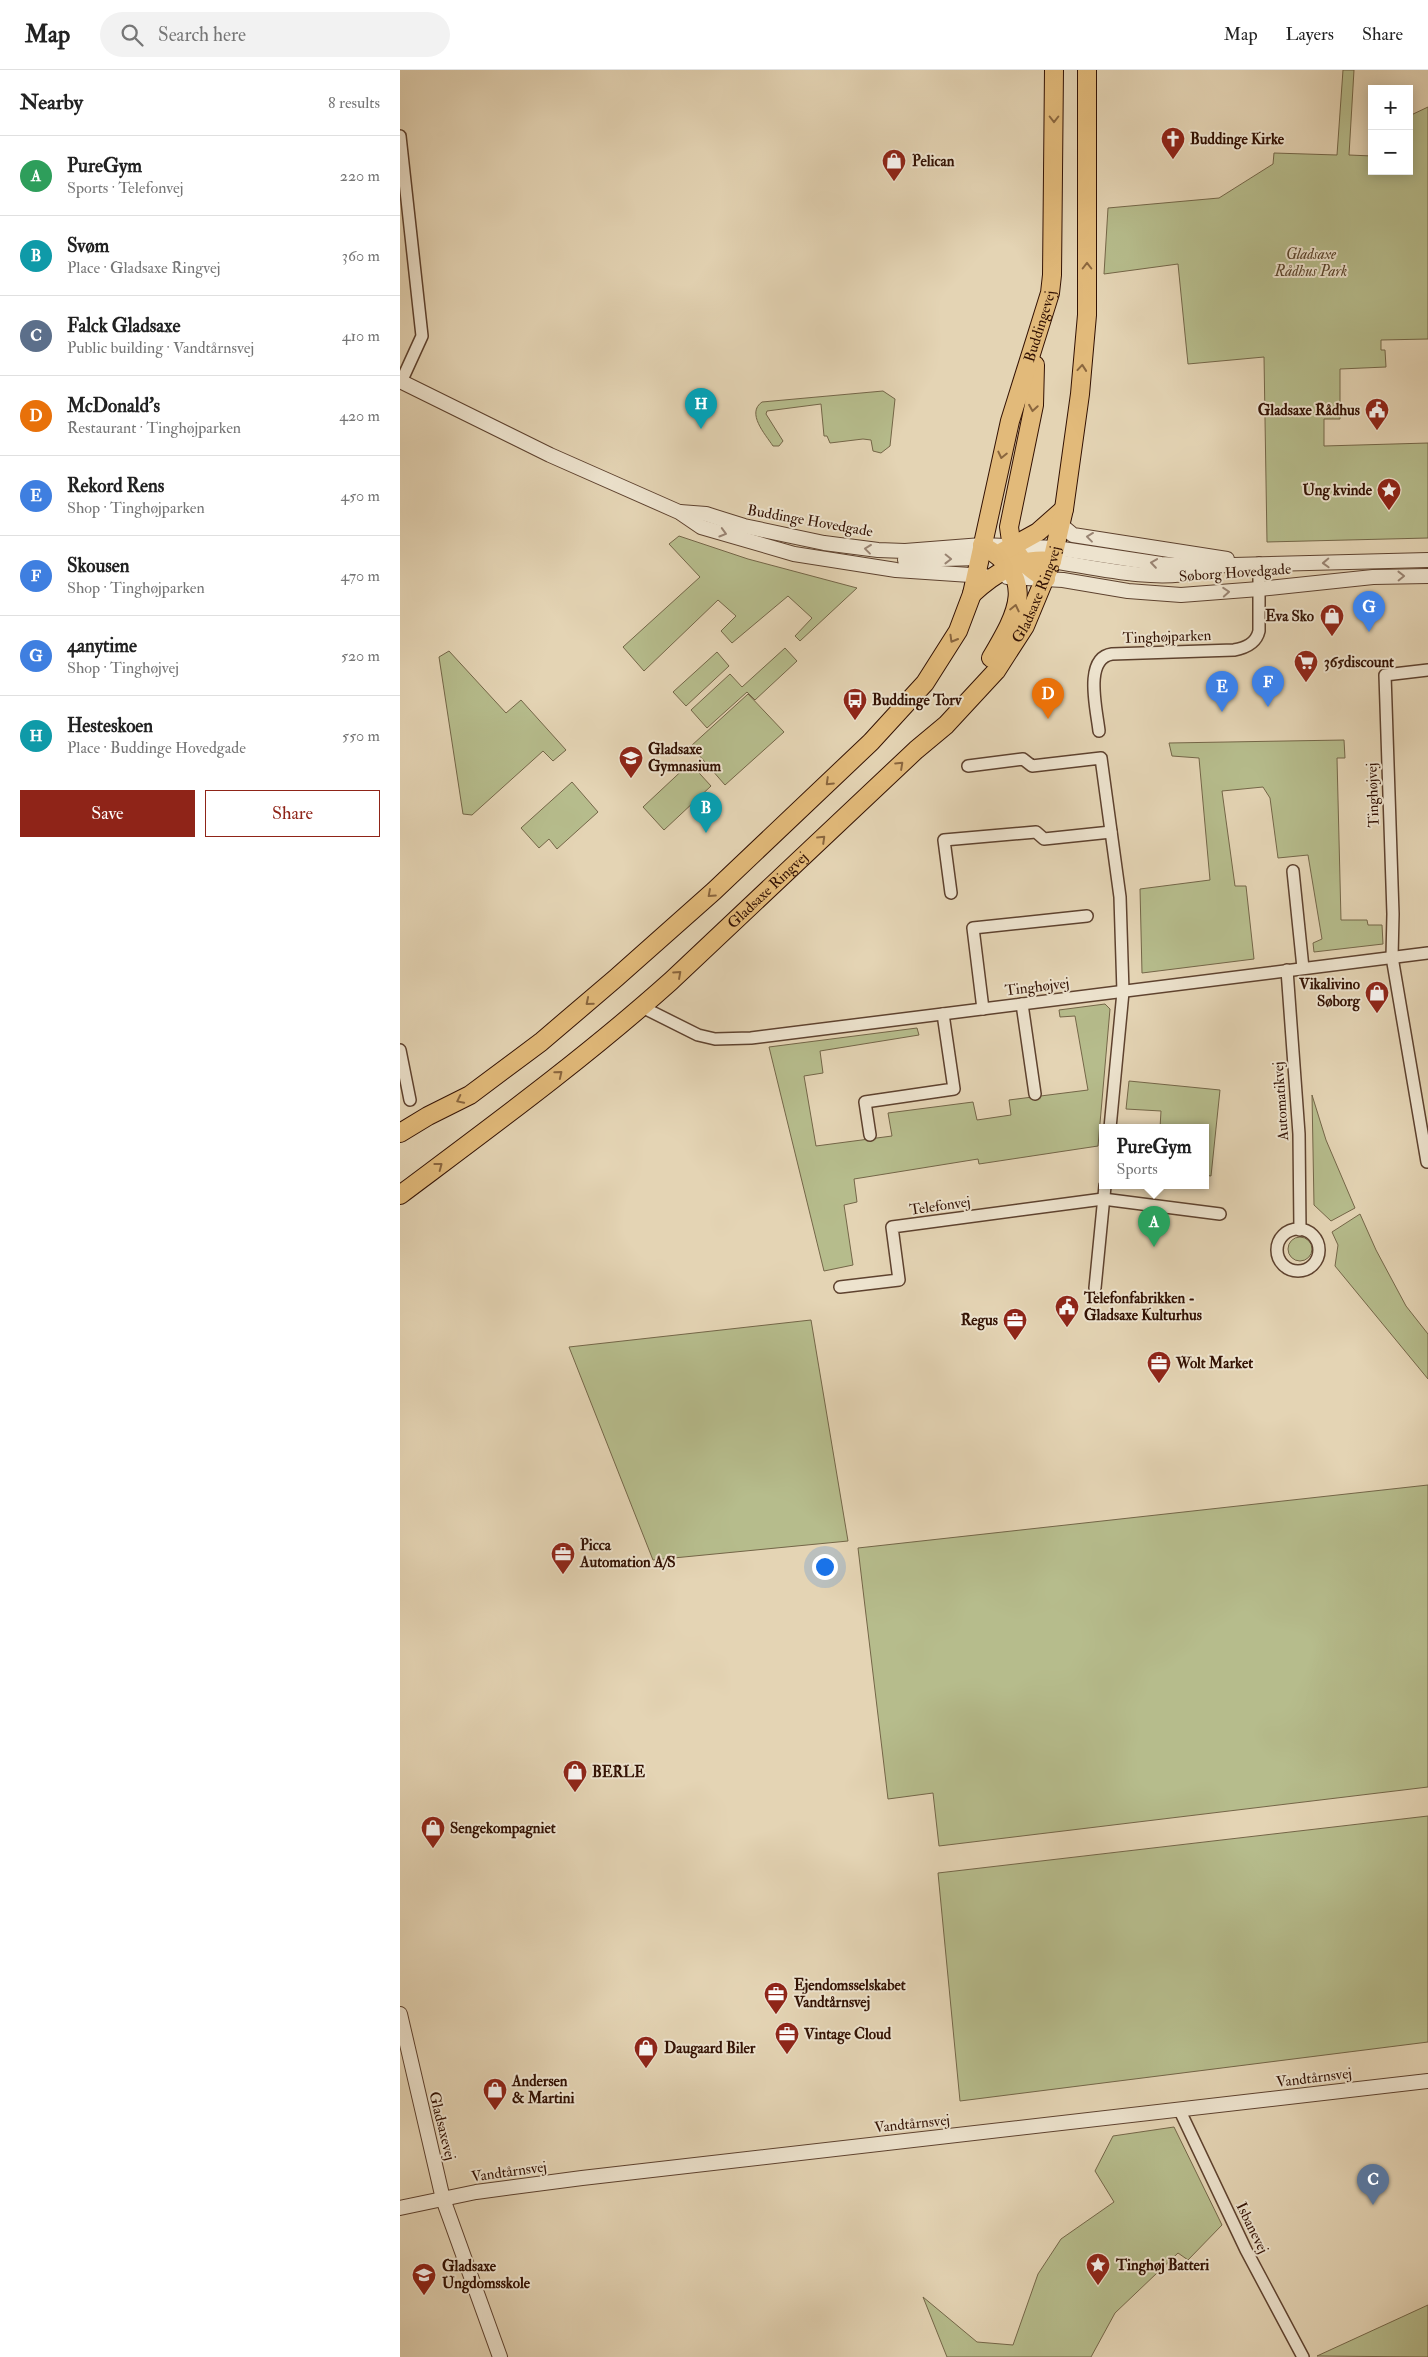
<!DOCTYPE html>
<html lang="en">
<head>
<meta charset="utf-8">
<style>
	:root { --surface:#fff; --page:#f2f2f2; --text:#222; --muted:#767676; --line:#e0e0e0; --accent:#8f2418 }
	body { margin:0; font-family:"IM FELL Double Pica",serif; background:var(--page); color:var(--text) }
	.controls { position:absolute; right:15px; top:15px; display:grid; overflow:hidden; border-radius:0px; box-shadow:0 2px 12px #0003 }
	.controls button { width:45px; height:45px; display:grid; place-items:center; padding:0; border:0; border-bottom:1px solid var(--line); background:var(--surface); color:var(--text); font:25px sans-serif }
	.you { position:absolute; left:424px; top:1496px; width:18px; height:18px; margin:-12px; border:4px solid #fff; border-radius:50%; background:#1a73e8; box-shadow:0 0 0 8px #1a73e833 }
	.badge { display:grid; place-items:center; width:32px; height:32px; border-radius:50%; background:var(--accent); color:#fff; font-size:16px; font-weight:700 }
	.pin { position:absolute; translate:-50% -41px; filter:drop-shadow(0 1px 2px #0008) }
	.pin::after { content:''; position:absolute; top:26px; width:18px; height:15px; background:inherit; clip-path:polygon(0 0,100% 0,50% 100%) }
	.popup { position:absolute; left:699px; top:1054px; width:110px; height:65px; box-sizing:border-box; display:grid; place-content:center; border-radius:0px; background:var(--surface); filter:drop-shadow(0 1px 4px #0005); font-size:16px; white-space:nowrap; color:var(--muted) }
	.popup b { font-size:19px; color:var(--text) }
	.popup::after { content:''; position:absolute; left:50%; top:100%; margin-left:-10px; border:10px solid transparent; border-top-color:var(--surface) }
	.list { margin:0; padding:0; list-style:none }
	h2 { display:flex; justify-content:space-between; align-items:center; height:65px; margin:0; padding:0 20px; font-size:21px }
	h2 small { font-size:16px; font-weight:400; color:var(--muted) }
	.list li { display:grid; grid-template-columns:32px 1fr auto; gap:15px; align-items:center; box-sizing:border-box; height:80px; padding:0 20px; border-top:1px solid var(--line) }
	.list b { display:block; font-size:19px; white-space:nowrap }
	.list p { margin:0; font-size:16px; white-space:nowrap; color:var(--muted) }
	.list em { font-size:16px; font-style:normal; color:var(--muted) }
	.actions { display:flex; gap:10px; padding:15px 20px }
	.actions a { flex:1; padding:11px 0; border:1px solid var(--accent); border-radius:0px; text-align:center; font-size:18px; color:var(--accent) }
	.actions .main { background:var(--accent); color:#fff }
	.icon { flex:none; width:28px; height:28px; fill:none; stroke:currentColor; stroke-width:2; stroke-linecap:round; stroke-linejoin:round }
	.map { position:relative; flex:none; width:1028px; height:2287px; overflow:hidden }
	header { display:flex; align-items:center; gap:30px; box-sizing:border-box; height:70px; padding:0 25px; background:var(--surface); border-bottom:1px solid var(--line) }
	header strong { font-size:24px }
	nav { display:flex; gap:28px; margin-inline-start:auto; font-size:18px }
	.search { width:350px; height:45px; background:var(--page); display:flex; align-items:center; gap:12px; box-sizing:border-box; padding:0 18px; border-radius:28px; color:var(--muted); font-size:19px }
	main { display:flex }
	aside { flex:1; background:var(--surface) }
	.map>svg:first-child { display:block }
	.green { fill:#b6bc8c; stroke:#746648 }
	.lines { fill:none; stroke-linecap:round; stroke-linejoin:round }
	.minor-casing { stroke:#5e422f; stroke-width:14 }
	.tertiary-casing { stroke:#5e422f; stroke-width:16 }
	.primary-casing { stroke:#321103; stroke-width:20 }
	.minor { stroke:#ede3ce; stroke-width:11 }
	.tertiary { stroke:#ede3ce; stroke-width:14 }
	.primary { stroke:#e2ba7a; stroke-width:18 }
	.oneway { stroke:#8a663e }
	.oneway2 { stroke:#998473 }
	.labels { text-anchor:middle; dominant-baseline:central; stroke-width:4; stroke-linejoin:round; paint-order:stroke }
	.poi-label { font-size:15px; font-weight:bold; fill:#321103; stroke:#ede3ce; text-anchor:start }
	.park-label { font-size:15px; font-style:italic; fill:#5a442c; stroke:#ede3ce }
	.street-label { font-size:15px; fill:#321103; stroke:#ede3ce }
</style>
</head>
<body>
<header>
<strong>Map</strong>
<div class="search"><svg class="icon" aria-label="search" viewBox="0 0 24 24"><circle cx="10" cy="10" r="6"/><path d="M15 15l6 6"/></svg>Search here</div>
<nav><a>Map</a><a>Layers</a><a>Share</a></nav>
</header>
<main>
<aside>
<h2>Nearby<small>8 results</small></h2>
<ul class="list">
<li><span class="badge" style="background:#2e9e5b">A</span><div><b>PureGym</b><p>Sports · Telefonvej</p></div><em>220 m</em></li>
<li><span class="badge" style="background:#0f9aa8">B</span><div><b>Svøm</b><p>Place · Gladsaxe Ringvej</p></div><em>360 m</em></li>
<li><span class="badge" style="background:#5c6f8a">C</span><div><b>Falck Gladsaxe</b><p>Public building · Vandtårnsvej</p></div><em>410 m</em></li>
<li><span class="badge" style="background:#e8710a">D</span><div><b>McDonald's</b><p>Restaurant · Tinghøjparken</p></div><em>420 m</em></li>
<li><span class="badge" style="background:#3f7fe0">E</span><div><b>Rekord Rens</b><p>Shop · Tinghøjparken</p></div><em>450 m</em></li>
<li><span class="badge" style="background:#3f7fe0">F</span><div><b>Skousen</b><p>Shop · Tinghøjparken</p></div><em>470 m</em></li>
<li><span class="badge" style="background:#3f7fe0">G</span><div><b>4anytime</b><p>Shop · Tinghøjvej</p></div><em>520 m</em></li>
<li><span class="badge" style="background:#0f9aa8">H</span><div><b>Hesteskoen</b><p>Place · Buddinge Hovedgade</p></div><em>550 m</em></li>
</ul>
<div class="actions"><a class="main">Save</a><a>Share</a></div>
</aside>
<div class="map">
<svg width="1028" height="2287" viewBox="0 0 1028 2287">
	<rect width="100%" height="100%" fill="#e4d4b4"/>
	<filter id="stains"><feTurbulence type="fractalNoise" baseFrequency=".004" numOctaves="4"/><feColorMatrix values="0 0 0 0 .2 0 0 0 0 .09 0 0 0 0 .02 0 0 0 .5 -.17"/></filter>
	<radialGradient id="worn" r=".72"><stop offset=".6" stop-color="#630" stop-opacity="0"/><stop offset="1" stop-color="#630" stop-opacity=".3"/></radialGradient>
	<g class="green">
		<polygon points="943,0 954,0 949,85 972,86 972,101 1009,101 1009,46 1028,37 1028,269 981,270 981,280 985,280 986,297 940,299 940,349 924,349 924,376 1028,373 1028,468 867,472 864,287 788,294 778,194 704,204 708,138 819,128 873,94 874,83 937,85"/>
		<path d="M 483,321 L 495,329 L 490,376 L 481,383 L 473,381 L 471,370 L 463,369 L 430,373 L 427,366 L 424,366 L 421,334 L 367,341 L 366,344 L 383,371 L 379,376 L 373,376 C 365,364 346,343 362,332 Z"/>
		<polygon points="279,466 348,489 457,518 400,571 395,566 412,548 388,526 332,573 321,561 336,546 318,530 244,601 223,577 300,507 269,474"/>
		<polygon points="385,578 397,591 355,630 347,622 307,658 291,640 330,604 342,617"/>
		<polygon points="49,581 106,643 121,630 166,680 153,691 143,681 72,745 63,744 39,587"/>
		<polygon points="317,582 329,596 286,636 273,622"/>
		<polygon points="348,624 384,662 325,715 291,676"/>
		<polygon points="944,670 945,688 937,688 941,850 967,850 968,855 982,855 983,874 914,882 913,873 922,869 908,785 878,788 870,728 863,717 822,721 835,816 846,816 854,889 742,903 740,819 810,810 799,688 772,686 769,673"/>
		<polygon points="290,693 311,716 264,760 243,737"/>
		<polygon points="172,712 198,742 157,779 149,769 139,778 121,758"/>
		<polygon points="705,934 710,939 698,1076 579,1094 578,1089 454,1109 457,1132 444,1135 453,1195 424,1201 369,977 517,958 519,965 420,981 423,1003 404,1006 416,1076 492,1066 488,1043 573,1032 577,1050 611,1045 609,1030 688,1020 675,946 660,947 659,940"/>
		<polygon points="729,1011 820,1020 811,1106 805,1105 805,1058 760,1058 761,1041 726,1039"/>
		<polygon points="912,1025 926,1070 955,1138 931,1151 914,1135"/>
		<polygon points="960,1144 976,1180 1006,1236 1028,1264 1028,1309 935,1196 938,1175 932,1162"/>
		<circle cx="900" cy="1179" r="12"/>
		<polygon points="411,1250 448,1471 253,1490 169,1277"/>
		<polygon points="1028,1415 1028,1717 539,1776 533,1723 488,1729 458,1478"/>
		<polygon points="1028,1746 1028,1972 560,2031 538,1803"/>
		<polygon points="774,2057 822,2155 788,2190 778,2183 715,2243 691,2287 547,2287 523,2227 577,2272 613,2275 638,2204 661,2169 714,2132 695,2101 713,2066"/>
		<polygon points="1028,2235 1028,2287 917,2286"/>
	</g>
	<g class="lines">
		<defs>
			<g id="minor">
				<polyline points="0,66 22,266 1,312"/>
				<path d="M 699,661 C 697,641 683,588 712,584 L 834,580 C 845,578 856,574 859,561 L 859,493"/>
				<polyline points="568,696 623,689 632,696 701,688 720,827 723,922 710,1058"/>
				<polyline points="893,801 903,898"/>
				<polyline points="551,823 544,770 636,762 644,769 711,762"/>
				<polyline points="887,900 899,1064 900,1160"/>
				<polyline points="622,934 635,1024"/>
				<polyline points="242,937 298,965 315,969 351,968 1028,883"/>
				<polyline points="583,939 573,858 687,846"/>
				<polyline points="0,980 10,1030"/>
				<polyline points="470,1065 465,1032 554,1019 543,944"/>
				<polyline points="1027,1092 992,887 993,844 985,605 1028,600"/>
				<circle cx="898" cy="1180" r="21"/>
				<polyline points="440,1217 499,1210 492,1157 703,1129 820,1144"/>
				<polyline points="695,1218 705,1116"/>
				<polyline points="780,2041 846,2180 903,2287"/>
			</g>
			<g id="tertiary">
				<polyline points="0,311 150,385 279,442 301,457 394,484 496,500 585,506"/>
				<polyline points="280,442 306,444 344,456 424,473 478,480 505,481 582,475 656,478 761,494 795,496 1028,490"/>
				<polyline points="661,455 673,465 827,489"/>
				<polyline points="505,490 580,488"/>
				<path d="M 652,491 C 697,498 753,512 797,502"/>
				<polyline points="607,507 663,510 728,521 781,525 859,519 973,507 1028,506"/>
				<polyline points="0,1944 43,2129 100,2287"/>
				<polyline points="0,2138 76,2122 182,2108 1028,2011"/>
			</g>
			<g id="primary">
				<path d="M 635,295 L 634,335 L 609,457 C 611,483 625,496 646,509"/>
				<path d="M 582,475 C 638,508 618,542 591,588"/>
				<polyline points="602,482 638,462 664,439"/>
				<path d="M 572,524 C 595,503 619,487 652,491"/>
				<path id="s1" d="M 0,1063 L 28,1046 L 70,1025 L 141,972 L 216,908 L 314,821 L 471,672 L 525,613 L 558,561 L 572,524 L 610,351 L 650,223 L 652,205 L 654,0"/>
				<path id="s2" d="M 0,1125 C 92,1056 185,988 271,911 L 516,680 L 546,655 L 596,601 L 625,556 L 652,491 L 664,439 L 680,324 L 687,245 L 687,0"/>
			</g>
		</defs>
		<use href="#minor" class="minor-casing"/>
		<use href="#tertiary" class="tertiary-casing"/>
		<use href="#primary" class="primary-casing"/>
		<use href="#minor" class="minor"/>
		<use href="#tertiary" class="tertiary"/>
		<use href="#primary" class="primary"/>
	</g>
	<defs><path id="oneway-chevron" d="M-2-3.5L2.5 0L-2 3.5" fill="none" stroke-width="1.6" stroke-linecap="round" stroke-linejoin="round" transform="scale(1.25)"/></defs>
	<g class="oneway">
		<use href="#oneway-chevron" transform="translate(654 49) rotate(90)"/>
		<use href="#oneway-chevron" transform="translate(687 196) rotate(-90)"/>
		<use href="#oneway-chevron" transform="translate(682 298) rotate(-85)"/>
		<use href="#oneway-chevron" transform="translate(633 338) rotate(99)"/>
		<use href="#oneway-chevron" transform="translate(602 385) rotate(103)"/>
		<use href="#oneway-chevron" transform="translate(615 538) rotate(-77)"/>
		<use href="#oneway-chevron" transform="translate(553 569) rotate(120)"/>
		<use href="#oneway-chevron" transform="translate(500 695) rotate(-43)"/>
		<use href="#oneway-chevron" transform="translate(429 712) rotate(136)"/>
		<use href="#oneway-chevron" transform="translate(422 769) rotate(-44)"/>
		<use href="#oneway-chevron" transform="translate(311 824) rotate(138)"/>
		<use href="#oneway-chevron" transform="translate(278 904) rotate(-42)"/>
		<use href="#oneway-chevron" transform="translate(189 932) rotate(140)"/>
		<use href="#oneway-chevron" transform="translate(159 1004) rotate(-39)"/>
		<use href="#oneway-chevron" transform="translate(60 1030) rotate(154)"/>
		<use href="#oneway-chevron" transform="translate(39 1096) rotate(-37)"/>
	</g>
	<g class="oneway2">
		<use href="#oneway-chevron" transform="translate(323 463) rotate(16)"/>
		<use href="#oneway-chevron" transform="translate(690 467) rotate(-173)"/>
		<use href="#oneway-chevron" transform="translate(468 479) rotate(-173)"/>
		<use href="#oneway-chevron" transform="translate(548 489) rotate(1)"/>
		<use href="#oneway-chevron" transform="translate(754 493) rotate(-172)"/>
		<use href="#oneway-chevron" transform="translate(926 493) rotate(178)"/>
		<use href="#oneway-chevron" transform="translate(1001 506) rotate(-1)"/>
		<use href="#oneway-chevron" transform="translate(826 522) rotate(-4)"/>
	</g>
	<defs>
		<symbol id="church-pin" viewBox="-11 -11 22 30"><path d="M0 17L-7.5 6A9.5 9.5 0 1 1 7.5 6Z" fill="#8f2418" stroke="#ede3ce"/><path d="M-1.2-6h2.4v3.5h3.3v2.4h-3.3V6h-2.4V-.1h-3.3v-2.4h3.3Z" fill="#fff"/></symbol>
		<symbol id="shop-pin" viewBox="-11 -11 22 30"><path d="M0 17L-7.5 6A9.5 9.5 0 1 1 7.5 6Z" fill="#8f2418" stroke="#ede3ce"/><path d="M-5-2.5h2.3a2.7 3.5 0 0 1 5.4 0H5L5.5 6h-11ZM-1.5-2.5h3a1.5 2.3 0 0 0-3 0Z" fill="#fff"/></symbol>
		<symbol id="civic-pin" viewBox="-11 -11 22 30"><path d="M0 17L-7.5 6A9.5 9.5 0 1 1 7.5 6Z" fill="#8f2418" stroke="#ede3ce"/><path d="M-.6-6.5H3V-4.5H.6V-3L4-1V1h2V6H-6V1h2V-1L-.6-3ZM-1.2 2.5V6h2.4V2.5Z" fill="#fff"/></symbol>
		<symbol id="sight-pin" viewBox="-11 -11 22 30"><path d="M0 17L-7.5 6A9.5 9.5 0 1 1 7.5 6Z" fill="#8f2418" stroke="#ede3ce"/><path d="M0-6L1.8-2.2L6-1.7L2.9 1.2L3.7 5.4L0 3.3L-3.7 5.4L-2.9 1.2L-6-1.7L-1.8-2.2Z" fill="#fff"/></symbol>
		<symbol id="supermarket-pin" viewBox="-11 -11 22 30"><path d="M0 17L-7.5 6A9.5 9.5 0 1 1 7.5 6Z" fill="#8f2418" stroke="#ede3ce"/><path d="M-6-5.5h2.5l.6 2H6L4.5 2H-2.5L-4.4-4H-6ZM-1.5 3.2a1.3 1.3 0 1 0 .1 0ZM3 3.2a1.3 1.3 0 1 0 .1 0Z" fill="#fff"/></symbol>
		<symbol id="bus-pin" viewBox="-11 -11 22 30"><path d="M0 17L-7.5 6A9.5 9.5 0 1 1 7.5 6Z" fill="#8f2418" stroke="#ede3ce"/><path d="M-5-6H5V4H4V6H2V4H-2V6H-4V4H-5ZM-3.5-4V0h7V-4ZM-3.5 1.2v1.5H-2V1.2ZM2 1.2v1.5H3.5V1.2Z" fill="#fff"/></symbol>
		<symbol id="school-pin" viewBox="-11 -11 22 30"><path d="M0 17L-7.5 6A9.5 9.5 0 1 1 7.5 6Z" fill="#8f2418" stroke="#ede3ce"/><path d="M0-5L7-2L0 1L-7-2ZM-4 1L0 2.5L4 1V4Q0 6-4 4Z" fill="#fff"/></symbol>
		<symbol id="office-pin" viewBox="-11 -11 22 30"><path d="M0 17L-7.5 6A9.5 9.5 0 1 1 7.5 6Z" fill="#8f2418" stroke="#ede3ce"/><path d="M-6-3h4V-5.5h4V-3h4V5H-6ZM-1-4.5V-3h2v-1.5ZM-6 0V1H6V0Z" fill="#fff"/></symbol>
	</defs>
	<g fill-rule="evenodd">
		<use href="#church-pin" x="759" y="55" width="28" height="38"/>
		<use href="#shop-pin" x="480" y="77" width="28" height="38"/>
		<use href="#civic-pin" x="963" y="326" width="28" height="38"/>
		<use href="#sight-pin" x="975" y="406" width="28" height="38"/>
		<use href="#shop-pin" x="918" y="532" width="28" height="38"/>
		<use href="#supermarket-pin" x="892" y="578" width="28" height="38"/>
		<use href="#bus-pin" x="441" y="616" width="28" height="38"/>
		<use href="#school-pin" x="217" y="674" width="28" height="38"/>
		<use href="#shop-pin" x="963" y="909" width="28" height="38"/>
		<use href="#civic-pin" x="653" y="1223" width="28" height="38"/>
		<use href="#office-pin" x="601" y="1236" width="28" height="38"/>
		<use href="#office-pin" x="745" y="1279" width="28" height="38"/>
		<use href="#office-pin" x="149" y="1470" width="28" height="38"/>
		<use href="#shop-pin" x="161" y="1688" width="28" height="38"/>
		<use href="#shop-pin" x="19" y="1744" width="28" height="38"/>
		<use href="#office-pin" x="362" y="1910" width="28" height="38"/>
		<use href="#office-pin" x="373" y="1950" width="28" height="38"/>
		<use href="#shop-pin" x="232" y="1964" width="28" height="38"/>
		<use href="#shop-pin" x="81" y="2006" width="28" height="38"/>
		<use href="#sight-pin" x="684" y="2181" width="28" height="38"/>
		<use href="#school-pin" x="10" y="2191" width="28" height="38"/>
	</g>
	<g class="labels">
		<g class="poi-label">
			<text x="790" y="69">Buddinge Kirke</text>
			<text x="512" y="91">Pelican</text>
			<text x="960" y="340" text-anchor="end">Gladsaxe Rådhus</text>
			<text x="972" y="420" text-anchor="end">Ung kvinde</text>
			<text x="914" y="546" text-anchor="end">Eva Sko</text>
			<text x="924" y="592">365discount</text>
			<text x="472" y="630">Buddinge Torv</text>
			<text x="248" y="679">Gladsaxe<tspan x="248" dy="17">Gymnasium</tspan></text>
			<text x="960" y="914" text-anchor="end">Vikalivino<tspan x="960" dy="17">Søborg</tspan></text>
			<text x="684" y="1228">Telefonfabrikken -<tspan x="684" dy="17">Gladsaxe Kulturhus</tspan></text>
			<text x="598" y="1250" text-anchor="end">Regus</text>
			<text x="776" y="1293">Wolt Market</text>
			<text x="180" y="1475">Picca<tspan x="180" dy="17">Automation A/S</tspan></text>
			<text x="192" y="1702">BERLE</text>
			<text x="50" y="1758">Sengekompagniet</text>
			<text x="394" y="1915">Ejendomsselskabet<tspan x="394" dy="17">Vandtårnsvej</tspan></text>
			<text x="404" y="1964">Vintage Cloud</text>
			<text x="264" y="1978">Daugaard Biler</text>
			<text x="112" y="2011">Andersen<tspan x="112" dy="17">&amp; Martini</tspan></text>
			<text x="716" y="2195">Tinghøj Batteri</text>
			<text x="42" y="2196">Gladsaxe<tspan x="42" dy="17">Ungdomsskole</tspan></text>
		</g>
		<g class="park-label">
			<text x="911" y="184">Gladsaxe<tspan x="911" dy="17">Rådhus Park</tspan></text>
		</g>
		<g class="street-label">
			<text stroke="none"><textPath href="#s1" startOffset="1072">Buddingevej</textPath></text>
			<text transform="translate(410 451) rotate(10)">Buddinge Hovedgade</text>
			<text transform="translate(835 503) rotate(-4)">Søborg Hovedgade</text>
			<text stroke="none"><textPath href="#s2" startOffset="882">Gladsaxe Ringvej</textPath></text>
			<text transform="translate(767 567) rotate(-2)">Tinghøjparken</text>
			<text transform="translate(973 725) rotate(-92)">Tinghøjvej</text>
			<text stroke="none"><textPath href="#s2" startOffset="478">Gladsaxe Ringvej</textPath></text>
			<text transform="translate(637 917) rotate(-7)">Tinghøjvej</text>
			<text transform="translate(881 1031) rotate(-94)">Automatikvej</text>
			<text transform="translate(540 1136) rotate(-8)">Telefonvej</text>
			<text transform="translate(914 2008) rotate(-7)">Vandtårnsvej</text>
			<text transform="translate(512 2054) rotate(-6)">Vandtårnsvej</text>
			<text transform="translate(42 2056) rotate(76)">Gladsaxevej</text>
			<text transform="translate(109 2102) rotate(-8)">Vandtårnsvej</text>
			<text transform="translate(852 2158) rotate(64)">Isbanevej</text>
		</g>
	</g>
	<rect width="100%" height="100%" filter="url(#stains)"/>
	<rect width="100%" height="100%" fill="url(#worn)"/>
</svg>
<div class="controls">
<button>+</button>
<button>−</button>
</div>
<div class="you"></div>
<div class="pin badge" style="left:754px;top:1177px;background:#2e9e5b">A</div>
<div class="popup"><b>PureGym</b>Sports</div>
<div class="pin badge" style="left:306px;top:763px;background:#0f9aa8">B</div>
<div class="pin badge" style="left:973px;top:2135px;background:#5c6f8a">C</div>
<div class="pin badge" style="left:648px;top:649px;background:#e8710a">D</div>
<div class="pin badge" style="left:822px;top:642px;background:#3f7fe0">E</div>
<div class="pin badge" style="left:868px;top:637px;background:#3f7fe0">F</div>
<div class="pin badge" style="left:969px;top:562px;background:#3f7fe0">G</div>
<div class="pin badge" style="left:301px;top:359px;background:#0f9aa8">H</div>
</div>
</main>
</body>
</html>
